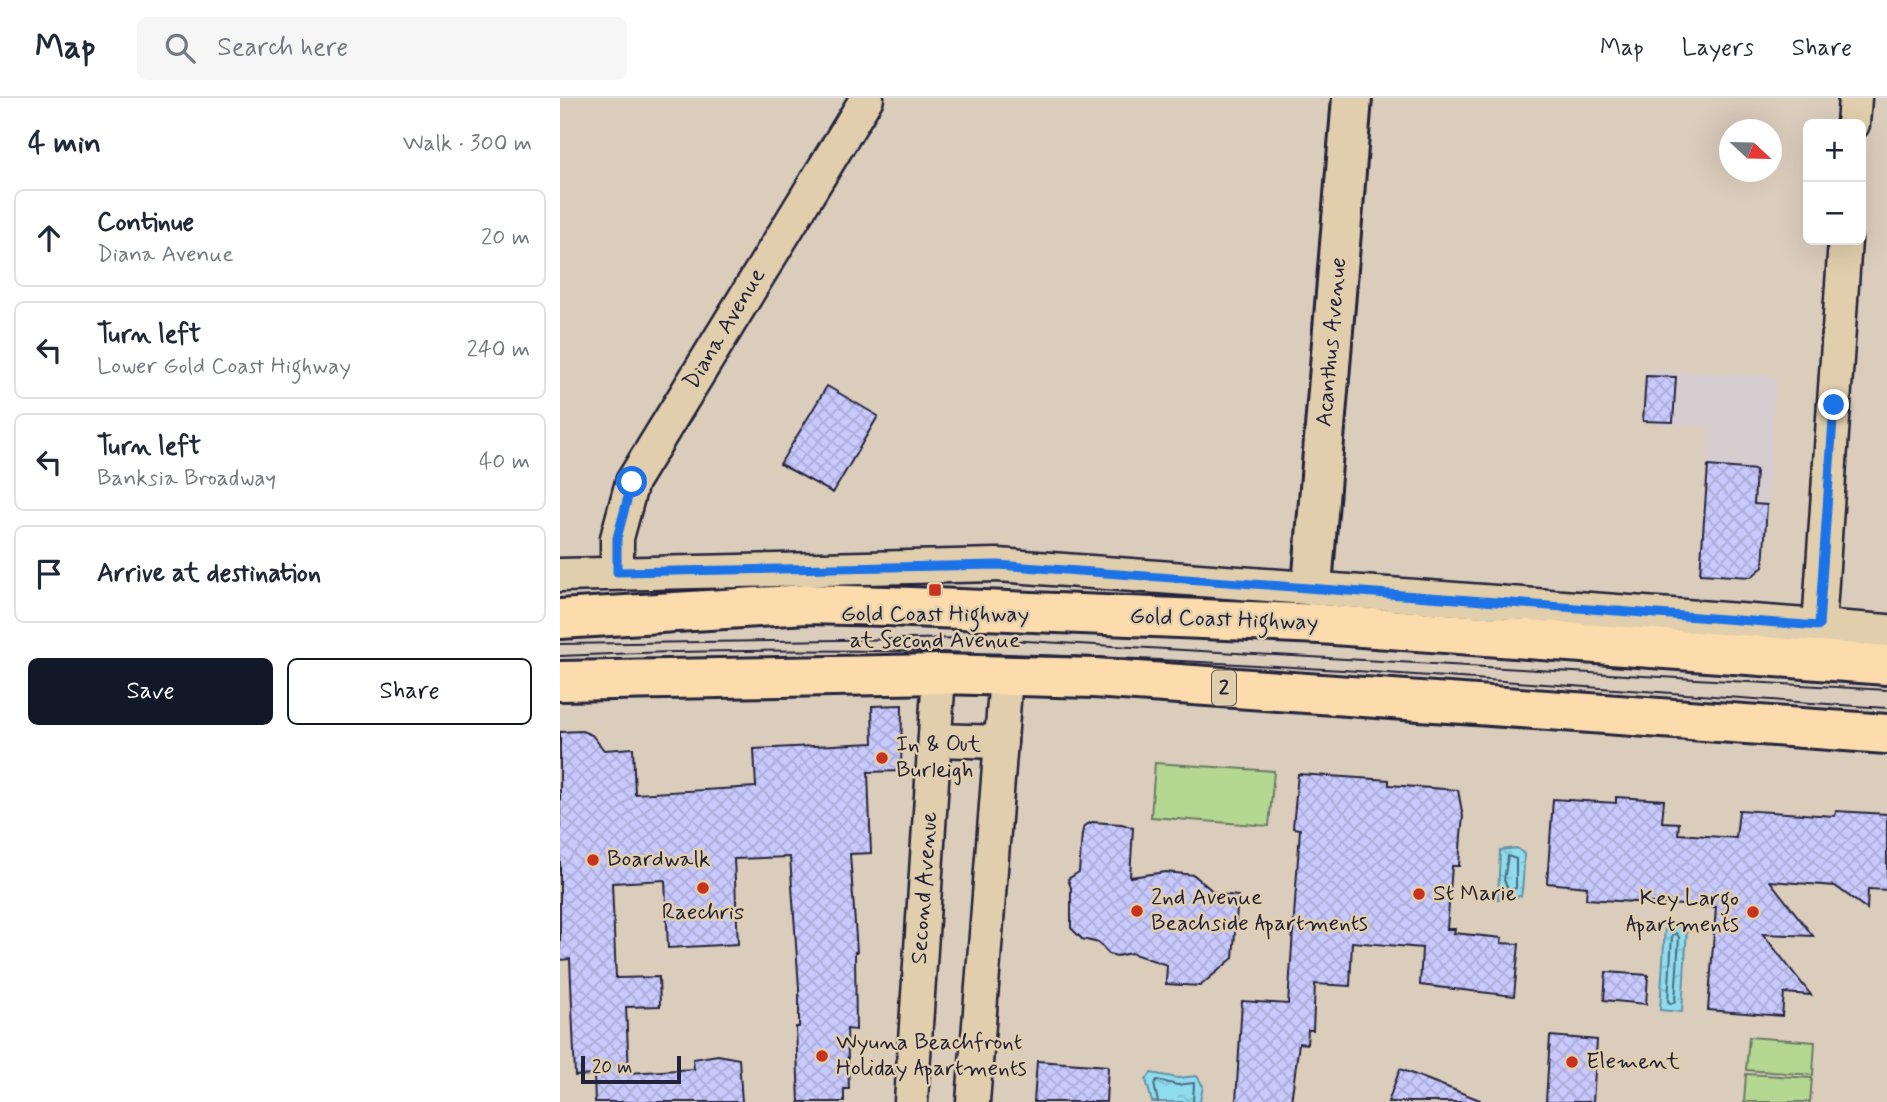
<!DOCTYPE html>
<html lang="en">
<head>
<meta charset="utf-8">
<style>
	:root { --surface:#fff; --page:#f6f6f7; --text:#1f2937; --muted:#747a83; --line:#e0e1e3; --accent:#111827 }
	body { margin:0; font-family:Mynerve,sans-serif; background:var(--page); color:var(--text) }
	.controls { position:absolute; right:21px; top:21px; display:grid; overflow:hidden; border-radius:10px; box-shadow:0 7px 28px #0002 }
	.controls button { width:63px; height:63px; display:grid; place-items:center; padding:0; border:0; border-bottom:2px solid var(--line); background:var(--surface); color:var(--text); font:35px sans-serif }
	.compass { position:absolute; left:1159px; top:21px; width:63px; height:63px; border-radius:50%; background:var(--surface); box-shadow:0 7px 28px #0002; rotate:112deg }
	.scale { position:absolute; left:21px; bottom:18px; width:100px; box-sizing:border-box; padding-left:7px; border:4px solid #22223b; border-top:0; font-size:19px; line-height:24px; white-space:nowrap; color:#22223b; -webkit-text-stroke:5px #e0ceac; paint-order:stroke }
	.stop { position:absolute; width:21px; height:21px; margin:-16px; border:5px solid #1a73e8; border-radius:50%; background:#fff }
	.stop.end { background:#1a73e8; border-color:#fff; box-shadow:0 2px 7px #0008 }
	.list { margin:0; padding:0; list-style:none }
	h2 { display:flex; justify-content:space-between; align-items:center; height:91px; margin:0; padding:0 28px; font-size:30px }
	h2 small { font-size:23px; font-weight:400; color:var(--muted) }
	.list li { display:grid; grid-template-columns:46px 1fr auto; gap:21px; align-items:center; box-sizing:border-box; height:98px; margin:0 14px 14px; padding:0 14px; border:2px solid var(--line); border-radius:10px }
	.list b { display:block; font-size:26px; white-space:nowrap }
	.list p { margin:0; font-size:23px; white-space:nowrap; color:var(--muted) }
	.list em { font-size:23px; font-style:normal; color:var(--muted) }
	.actions { display:flex; gap:14px; padding:21px 28px }
	.actions a { flex:1; padding:16px 0; border:2px solid var(--accent); border-radius:10px; text-align:center; font-size:24px; color:var(--accent) }
	.actions .main { background:var(--accent); color:#fff }
	.icon { flex:none; width:38px; height:38px; fill:none; stroke:currentColor; stroke-width:2; stroke-linecap:round; stroke-linejoin:round }
	.map { position:relative; flex:none; width:1327px; height:1004px; overflow:hidden }
	header { display:flex; align-items:center; gap:42px; box-sizing:border-box; height:98px; padding:0 35px; background:var(--surface); border-bottom:2px solid var(--line) }
	header strong { font-size:33px }
	nav { display:flex; gap:38px; margin-inline-start:auto; font-size:24px }
	.search { width:490px; height:63px; background:var(--page); display:flex; align-items:center; gap:18px; box-sizing:border-box; padding:0 24px; border-radius:10px; color:var(--muted); font-size:26px }
	main { display:flex }
	aside { flex:1; background:var(--surface) }
	.map>svg:first-child { display:block }
	.built { fill:#d5cccf }
	.pitch { fill:#b4d791; stroke:#6b7c66; stroke-width:2 }
	.water { fill:url(#water-ripples); stroke:#6392a6; stroke-width:2 }
	.lines { fill:none; stroke-linecap:round; stroke-linejoin:round }
	.shore { stroke:#4d6c82; stroke-width:2 }
	.building { fill:url(#building-cross-hatch); stroke:#22223b; stroke-width:2 }
	.street-casing { stroke:#22223b; stroke-width:37 }
	.secondary-casing { stroke:#22223b; stroke-width:44 }
	.highway-casing { stroke:#22223b; stroke-width:44 }
	.street { stroke:#e0ceac; stroke-width:32 }
	.secondary { stroke:#e0ceac; stroke-width:38 }
	.highway { stroke:#fcdcac; stroke-width:38 }
	.tram { stroke:#22223b; stroke-width:2 }
	.route { stroke:#1a73e8; stroke-width:9 }
	.poi-dot { fill:#c8321e; stroke:#e0ceac; stroke-width:2.5 }
	.labels { text-anchor:middle; dominant-baseline:central; stroke-width:5; stroke-linejoin:round; paint-order:stroke }
	.shield { fill:#e0ceac; stroke:#5b565d; stroke-width:2 }
	.shield-label { font-size:21px; font-weight:bold; fill:#22223b }
	.street-label { font-size:23px; fill:#22223b; stroke:#e0ceac }
	.poi-label { font-size:23px; fill:#22223b; stroke:#e0ceac; text-anchor:start }
</style>
</head>
<body>
<header>
<strong>Map</strong>
<div class="search"><svg class="icon" aria-label="search" viewBox="0 0 24 24"><circle cx="10" cy="10" r="6"/><path d="M15 15l6 6"/></svg>Search here</div>
<nav><a>Map</a><a>Layers</a><a>Share</a></nav>
</header>
<main>
<aside>
<h2>4 min<small>Walk · 300 m</small></h2>
<ul class="list">
<li><svg class="icon" aria-label="ahead" viewBox="0 0 24 24"><path d="M12 20V5M6 11l6-6 6 6"/></svg><div><b>Continue</b><p>Diana Avenue</p></div><em>20 m</em></li>
<li><svg class="icon" aria-label="left" viewBox="0 0 24 24"><path d="M17 20v-9H6M10 6l-5 5 5 5"/></svg><div><b>Turn left</b><p>Lower Gold Coast Highway</p></div><em>240 m</em></li>
<li><svg class="icon" aria-label="left" viewBox="0 0 24 24"><path d="M17 20v-9H6M10 6l-5 5 5 5"/></svg><div><b>Turn left</b><p>Banksia Broadway</p></div><em>40 m</em></li>
<li><svg class="icon" aria-label="arrive" viewBox="0 0 24 24"><path d="M6 21V4h12l-3 4 3 4H6"/></svg><div><b>Arrive at destination</b></div></li>
</ul>
<div class="actions"><a class="main">Save</a><a>Share</a></div>
</aside>
<div class="map">
<svg width="1327" height="1004" viewBox="0 0 1327 1004">
	<defs>
		<pattern id="water-ripples" width="26" height="14" patternUnits="userSpaceOnUse" patternTransform="scale(1.75)"><rect width="26" height="14" fill="#8edced"/><path d="M2 4q2-2 4 0t4 0M15 11q2-2 4 0t4 0" fill="none" stroke="#7abccc"/></pattern>
		<pattern id="building-cross-hatch" width="8" height="8" patternUnits="userSpaceOnUse" patternTransform="scale(1.75)"><rect width="8" height="8" fill="#c8c9fc"/><path d="M0 0l8 8M0 8l8-8" fill="none" stroke="#acacd9"/></pattern>
	</defs>
	<rect width="100%" height="100%" fill="#dbcdbc"/>
	<filter id="ink" filterUnits="userSpaceOnUse"><feTurbulence type="fractalNoise" baseFrequency=".0143" numOctaves="2"/><feDisplacementMap in="SourceGraphic" scale="14" xChannelSelector="R" yChannelSelector="G"/><feConvolveMatrix kernelMatrix="1 2 1 2 8 2 1 2 1" color-interpolation-filters="sRGB"/></filter>
	<g filter="url(#ink)">
		<polygon class="built" points="1087,272 1216,278 1203,469 1191,479 1140,476 1150,329 1083,325"/>
		<g class="pitch">
			<polygon points="595,665 714,673 709,728 591,719"/>
			<polygon points="1189,939 1255,944 1253,977 1186,972"/>
			<polygon points="1186,976 1252,980 1250,1004 1184,1004"/>
		</g>
		<g class="water">
			<path d="M 957,750 L 964,756 C 964,764 963,791 961,798 L 938,801 L 940,752 Z"/>
			<polygon points="1105,828 1127,829 1122,914 1100,912"/>
			<polygon points="591,975 618,980 637,978 643,988 640,1004 592,1004 586,982"/>
		</g>
		<g class="lines">
			<g class="shore">
				<polygon points="948,758 956,761 956,790 949,793 944,782"/>
				<polygon points="1116,835 1119,839 1115,903 1111,906 1108,903 1112,838"/>
				<polyline points="598,1004 594,986 597,982 617,987 634,985 633,1004"/>
			</g>
		</g>
		<g class="building">
			<polygon points="1086,278 1116,279 1113,324 1083,323"/>
			<polygon points="267,288 318,318 273,395 220,366"/>
			<polygon points="1148,368 1196,372 1194,406 1207,407 1203,469 1191,479 1140,476"/>
			<polygon points="342,607 341,673 308,674 311,755 290,756 297,854 295,854 296,932 287,931 289,991 284,991 284,1004 239,1004 236,929 239,929 239,890 230,759 174,761 178,846 108,850 105,782 52,785 56,880 99,879 100,908 66,909 69,975 134,971 133,961 158,957 179,961 182,1004 35,1004 34,977 15,978 10,861 0,862 0,634 22,633 32,637 44,652 73,650 75,696 196,689 194,651 313,645 312,608"/>
			<polygon points="738,676 829,682 829,687 898,692 903,719 901,737 899,768 892,768 887,831 895,831 894,835 942,840 941,845 959,846 954,898 860,887 862,850 792,844 790,888 755,886 753,932 748,932 747,946 739,945 731,1004 676,1004 682,903 728,906 740,731 733,730"/>
			<polygon points="1056,699 1104,702 1102,724 1119,725 1118,736 1176,740 1179,712 1275,718 1276,713 1327,716 1327,792 1308,791 1307,811 1275,788 1210,783 1253,838 1203,836 1251,897 1224,895 1222,918 1148,912 1156,809 1026,801 1027,789 987,785 993,701 1056,705"/>
			<polygon points="532,724 562,726 573,730 570,779 606,774 634,777 656,796 678,798 673,860 640,888 606,886 607,867 571,855 557,858 549,856 539,845 522,841 511,830 511,790 508,781 519,774 522,736 524,728"/>
			<polygon points="1046,874 1088,877 1086,906 1044,902"/>
			<polygon points="990,938 1037,942 1033,1004 986,1004"/>
			<polygon points="477,963 548,968 546,1004 474,1004"/>
			<polygon points="840,971 920,1002 920,1004 828,1004"/>
		</g>
		<g class="lines">
			<defs>
				<g id="street">
					<polyline points="1293,26 1295,0"/>
					<polyline points="57,474 57,440 72,384 307,0"/>
					<polyline points="0,477 438,467 1327,533"/>
					<polyline points="1259,528 1285,142"/>
					<polyline points="375,642 441,644"/>
					<polyline points="351,1004 379,576"/>
					<polyline points="413,1004 446,578"/>
				</g>
				<polyline id="secondary" points="752,488 792,0"/>
				<g id="highway">
					<polyline points="0,521 247,506 327,508 760,526 1327,567"/>
					<polyline points="0,583 379,576 534,580 1327,636"/>
				</g>
			</defs>
			<use href="#street" class="street-casing"/>
			<use href="#secondary" class="secondary-casing"/>
			<use href="#highway" class="highway-casing"/>
			<use href="#street" class="street"/>
			<use href="#secondary" class="secondary"/>
			<use href="#highway" class="highway"/>
			<g class="tram">
				<polyline points="0,546 415,540 1327,592"/>
				<path d="M 0,558 C 443,537 886,581 1327,610"/>
			</g>
		</g>
	</g>
	<g class="lines" filter="url(#ink)">
		<polyline class="route" points="72,384 57,440 57,474 438,467 1259,528 1274,307"/>
	</g>
	<g class="poi-dot">
		<rect x="368" y="485" width="14" height="14" rx="3.5"/>
		<circle cx="322" cy="660" r="7"/>
		<circle cx="33" cy="762" r="7"/>
		<circle cx="143" cy="790" r="7"/>
		<circle cx="859" cy="796" r="7"/>
		<circle cx="577" cy="813" r="7"/>
		<circle cx="1193" cy="814" r="7"/>
		<circle cx="262" cy="958" r="7"/>
		<circle cx="1012" cy="964" r="7"/>
	</g>
	<g class="labels">
		<rect class="shield" x="652" y="572.5" width="24" height="35" rx="5"/>
		<g class="shield-label">
			<text x="664" y="590">2</text>
		</g>
		<g class="street-label">
			<text transform="translate(165 231) rotate(-59)">Diana Avenue</text>
			<text transform="translate(772 244) rotate(-85)">Acanthus Avenue</text>
			<text transform="translate(664 522) rotate(2)">Gold Coast Highway</text>
			<text transform="translate(365 790) rotate(-86)">Second Avenue</text>
		</g>
		<g class="poi-label">
			<text x="375" y="517" text-anchor="middle">Gold Coast Highway<tspan x="375" dy="26">at Second Avenue</tspan></text>
			<text x="336" y="647">In &amp; Out<tspan x="336" dy="26">Burleigh</tspan></text>
			<text x="47" y="762">Boardwalk</text>
			<text x="873" y="796">St Marie</text>
			<text x="591" y="800">2nd Avenue<tspan x="591" dy="26">Beachside Apartments</tspan></text>
			<text x="1179" y="801" text-anchor="end">Key Largo<tspan x="1179" dy="26">Apartments</tspan></text>
			<text x="143" y="815" text-anchor="middle">Raechris</text>
			<text x="276" y="945">Wyuna Beachfront<tspan x="276" dy="26">Holiday Apartments</tspan></text>
			<text x="1026" y="964">Element</text>
		</g>
	</g>
</svg>
<div class="controls">
<button>+</button>
<button>−</button>
</div>
<svg class="compass" viewBox="-18 -18 36 36"><path d="M0-13l5 13h-10z" fill="#e53935"/><path d="M0 13l5-13h-10z" fill="#747a83"/></svg>
<div class="scale">20 m</div>
<div class="stop" style="left:72px;top:384px"></div>
<div class="stop end" style="left:1274px;top:307px"></div>
</div>
</main>
</body>
</html>
